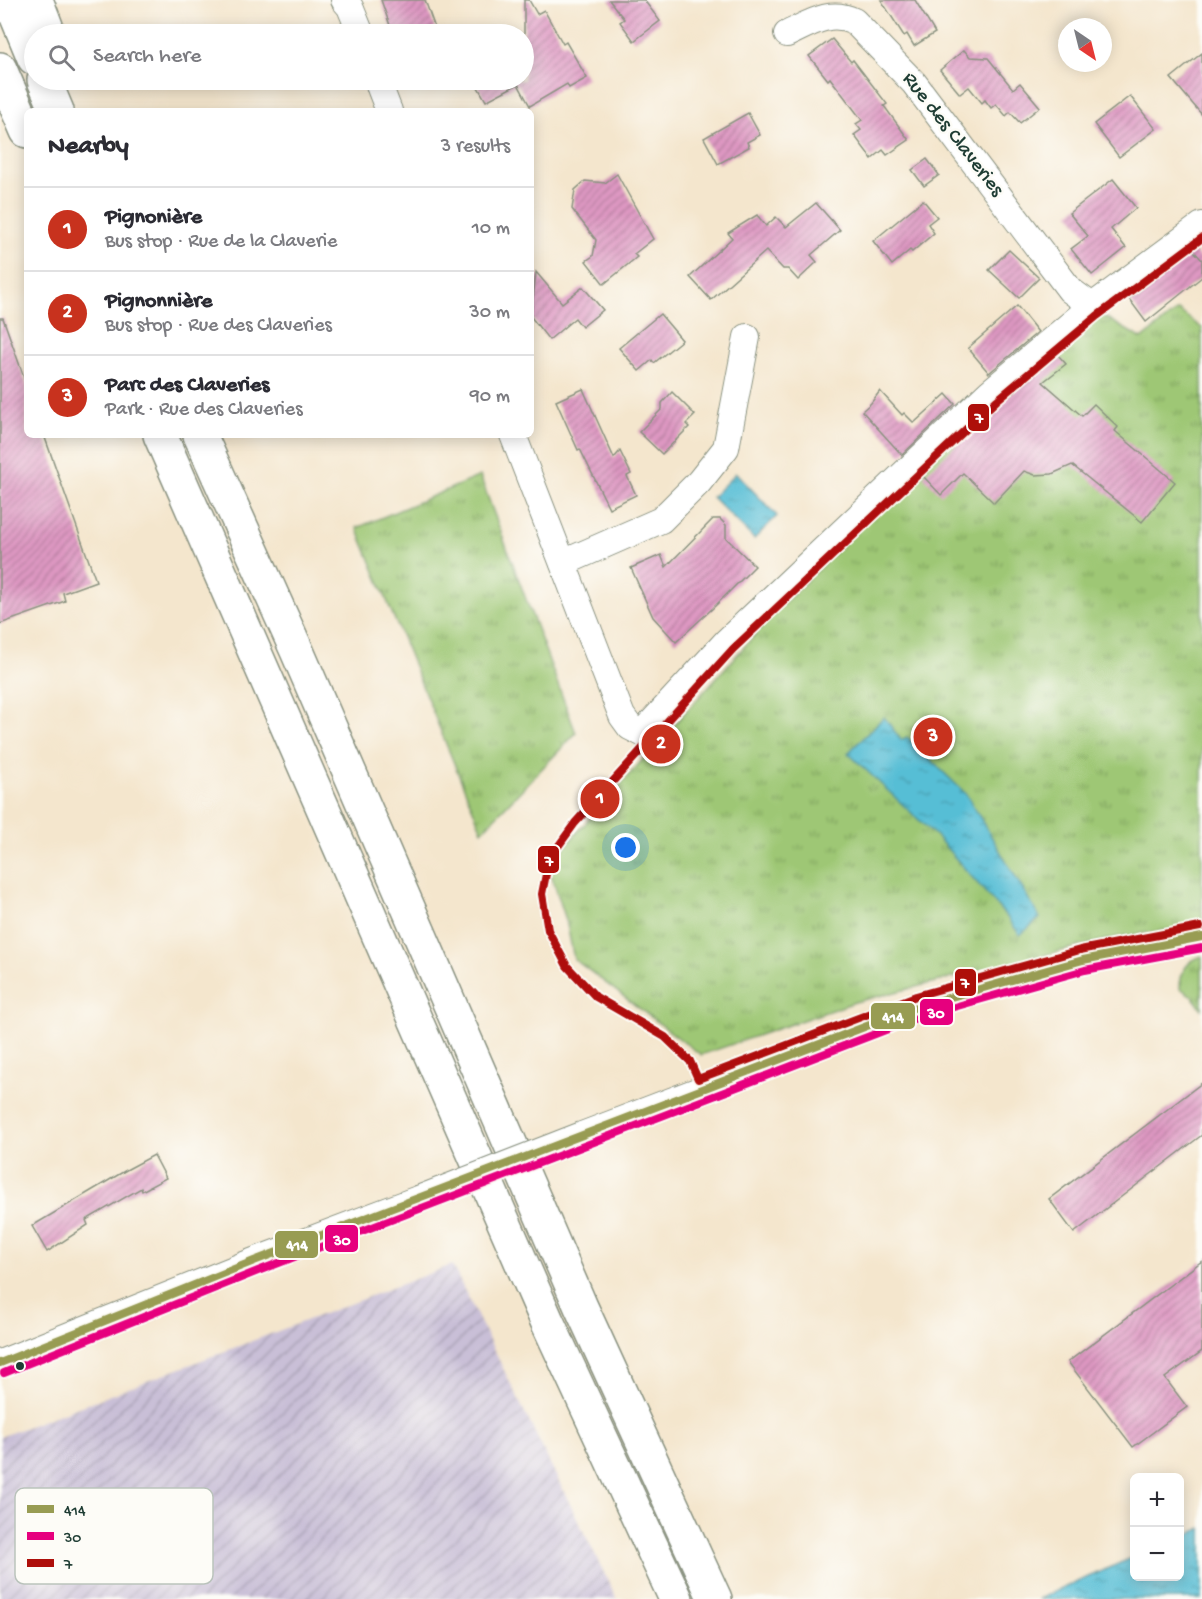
<!DOCTYPE html>
<html lang="en">
<head>
<meta charset="utf-8">
<style>
	:root { --surface:#fff; --page:#f7f7f7; --text:#2b2b33; --muted:#7c7c81; --line:#e1e1e2; --accent:#c8321e }
	body { margin:0; font-family:"Gochi Hand",sans-serif; background:var(--page); color:var(--text) }
	.controls { position:absolute; right:18px; bottom:18px; display:grid; overflow:hidden; border-radius:9px; box-shadow:0 3px 15px #0003 }
	.controls button { width:54px; height:54px; display:grid; place-items:center; padding:0; border:0; border-bottom:2px solid var(--line); background:var(--surface); color:var(--text); font:30px sans-serif }
	.compass { position:absolute; left:1058px; top:18px; width:54px; height:54px; border-radius:50%; background:var(--surface); box-shadow:0 3px 15px #0003; rotate:145deg }
	.you { position:absolute; left:626px; top:848px; width:21px; height:21px; margin:-15px; border:4px solid #fff; border-radius:50%; background:#1a73e8; box-shadow:0 0 0 9px #1a73e833 }
	.badge { display:grid; place-items:center; width:39px; height:39px; border-radius:50%; background:var(--accent); color:#fff; font-size:20px; font-weight:700 }
	.pin { position:absolute; translate:-50% -50%; border:3px solid #fff; box-shadow:0 2px 6px #0006 }
	.list { margin:0; padding:0; list-style:none }
	h2 { display:flex; justify-content:space-between; align-items:center; height:78px; margin:0; padding:0 24px; font-size:26px }
	h2 small { font-size:20px; font-weight:400; color:var(--muted) }
	.list li { display:grid; grid-template-columns:39px 1fr auto; gap:18px; align-items:center; box-sizing:border-box; height:84px; padding:0 24px; border-top:2px solid var(--line) }
	.list b { display:block; font-size:22px; white-space:nowrap }
	.list p { margin:0; font-size:20px; white-space:nowrap; color:var(--muted) }
	.list em { font-size:20px; font-style:normal; color:var(--muted) }
	.icon { flex:none; width:33px; height:33px; fill:none; stroke:currentColor; stroke-width:2; stroke-linecap:round; stroke-linejoin:round }
	.map { position:relative; flex:none; width:1202px; height:1599px; overflow:hidden }
	.search { position:absolute; background:var(--surface); box-shadow:0 3px 15px #0003; left:24px; top:24px; width:510px; height:66px; display:flex; align-items:center; gap:15px; box-sizing:border-box; padding:0 21px; border-radius:33px; color:var(--muted); font-size:22px }
	.panel { position:absolute; background:var(--surface); box-shadow:0 3px 15px #0003; left:24px; top:108px; width:510px; height:330px; border-radius:9px }
	.map>svg:first-child { display:block }
	.industrial { fill:url(#industrial-furrows) }
	.grass { fill:url(#grass-tufts); stroke:#5e8254; stroke-width:1.5 }
	.water { fill:url(#water-ripples); stroke:#3b7e84; stroke-width:1.5 }
	.building { fill:url(#building-hatch) }
	.lines { fill:none; stroke-linecap:round; stroke-linejoin:round }
	.minor-casing { stroke:#8a9280; stroke-width:28 }
	.highway-casing { stroke:#8a9280; stroke-width:36 }
	.minor { stroke:#fff; stroke-width:26 }
	.highway { stroke:#fff; stroke-width:33 }
	.minor-bridge-casing { stroke:#8a9280; stroke-width:28; stroke-linecap:butt }
	.minor-bridge { stroke:#fff; stroke-width:26 }
	.bus-1-casing { stroke:#fdfcf7; stroke-width:12 }
	.bus-2-casing { stroke:#fdfcf7; stroke-width:12 }
	.bus-3-casing { stroke:#fdfcf7; stroke-width:12 }
	.bus-1 { stroke:#989c53; stroke-width:8 }
	.bus-2 { stroke:#e6007e; stroke-width:8 }
	.bus-3 { stroke:#ae0f0a; stroke-width:8 }
	.bus-dot { fill:#1f3d34; stroke:#fdfcf7; stroke-width:2 }
	.labels { text-anchor:middle; dominant-baseline:central; stroke-width:5; stroke-linejoin:round; paint-order:stroke }
	.street-label { font-size:21px; fill:#1f3d34; stroke:#fdfcf7 }
	.key { fill:#fdfcf7; stroke:#bac3bc; stroke-width:1.5 }
	.key-label { font-size:16px; fill:#1f3d34 }
	.line-badge { stroke:#fdfcf7; stroke-width:2 }
	.badge-label { font-size:16px; text-anchor:middle; font-weight:bold; fill:#fff }
</style>
</head>
<body>
<div class="map">
<svg width="1202" height="1599" viewBox="0 0 1202 1599">
	<defs>
		<pattern id="industrial-furrows" width="10" height="10" patternUnits="userSpaceOnUse" patternTransform="scale(1.5)"><rect width="10" height="10" fill="#c9bfd7"/><path d="M-1 1l2-2M0 10L10 0M9 11l2-2" fill="none" stroke="#a39caf"/></pattern>
		<pattern id="grass-tufts" width="24" height="20" patternUnits="userSpaceOnUse" patternTransform="scale(1.5)"><rect width="24" height="20" fill="#9ec774"/><path d="M3 7l-1-3M5 7V3M7 7l1-3M15 17l-1-3M17 17v-4M19 17l1-3" fill="none" stroke="#80a360"/></pattern>
		<pattern id="water-ripples" width="26" height="14" patternUnits="userSpaceOnUse" patternTransform="scale(1.5)"><rect width="26" height="14" fill="#57bed5"/><path d="M2 4q2-2 4 0t4 0M15 11q2-2 4 0t4 0" fill="none" stroke="#479cae"/></pattern>
		<pattern id="building-hatch" width="6" height="6" patternUnits="userSpaceOnUse" patternTransform="scale(1.5)"><rect width="6" height="6" fill="#de98c2"/><path d="M-1 1l2-2M0 6l6-6M5 7l2-2" fill="none" stroke="#b37d9e"/></pattern>
	</defs>
	<rect width="100%" height="100%" fill="#fdfcf7"/>
	<filter id="ink" filterUnits="userSpaceOnUse"><feTurbulence type="fractalNoise" baseFrequency=".0167" numOctaves="2"/><feDisplacementMap in="SourceGraphic" scale="12" xChannelSelector="R" yChannelSelector="G"/><feConvolveMatrix kernelMatrix="1 2 1 2 8 2 1 2 1" color-interpolation-filters="sRGB"/></filter>
	<filter id="wash" filterUnits="userSpaceOnUse"><feTurbulence type="fractalNoise" baseFrequency=".008" numOctaves="4" result="noise"/><feDisplacementMap in="SourceGraphic" scale="24" xChannelSelector="R" yChannelSelector="G"/><feGaussianBlur stdDeviation="1.35" result="paint"/><feColorMatrix in="noise" values="0 0 0 0 0 0 0 0 0 0 0 0 0 0 0 0 0 1.4 0 .05"/><feComposite in="paint" operator="in"/></filter>
	<g filter="url(#wash)">
		<rect width="100%" height="100%" fill="#f4e6cd"/>
		<polygon class="industrial" points="452,1265 617,1599 0,1599 0,1437"/>
		<g class="grass">
			<polygon points="1178,310 1202,328 1202,925 1118,937 855,1002 701,1055 574,959 566,920 548,865 779,608 992,396 1098,313 1142,339"/>
			<polygon points="480,476 576,733 482,831 357,528"/>
			<path d="M 1202,956 L 1202,1009 L 1192,996 L 1180,988 C 1180,972 1186,961 1202,956 Z"/>
		</g>
		<g class="water">
			<polygon points="736,473 777,516 754,539 712,497"/>
			<polygon points="884,717 901,740 907,737 966,794 1040,918 1020,935 1007,917 937,837 848,753"/>
			<polygon points="1202,1528 1202,1599 1038,1599 1134,1557 1134,1576 1180,1576 1180,1538"/>
		</g>
		<g id="blocks">
			<g class="building">
				<polygon points="381,0 425,0 437,34 393,34"/>
				<polygon points="524,0 529,0 537,14 544,10 563,44 566,42 587,78 569,88 567,84 530,106 518,84 486,101 474,80 524,80"/>
				<polygon points="609,0 644,0 660,21 634,41 620,22 624,19"/>
				<polygon points="881,0 915,0 935,33 914,46 907,34 904,36"/>
				<polygon points="832,39 851,62 853,60 887,104 884,106 909,140 887,155 883,150 872,159 854,135 861,130 856,124 862,120 830,78 828,80 809,56"/>
				<polygon points="964,50 970,57 988,58 1013,89 1020,83 1040,107 1020,123 1010,112 1006,116 996,104 991,108 985,100 982,103 969,87 960,94 940,70"/>
				<polygon points="1202,53 1202,115 1171,78"/>
				<polygon points="1130,96 1156,129 1119,157 1094,124"/>
				<polygon points="748,113 760,135 747,142 749,147 718,164 704,138"/>
				<polygon points="927,159 939,175 924,186 912,170"/>
				<polygon points="617,174 653,239 634,254 637,257 604,284 586,261 593,256 596,240 572,209 575,190 585,181 605,183"/>
				<polygon points="1113,179 1136,208 1111,229 1126,248 1092,275 1071,249 1088,236 1069,213"/>
				<polygon points="923,200 937,217 928,224 934,233 912,252 910,250 892,265 873,241"/>
				<polygon points="816,203 840,230 811,255 817,262 798,280 788,269 783,269 766,251 711,300 690,277 732,238 728,233 757,215 766,226 776,217 786,227"/>
				<polygon points="1009,250 1039,278 1019,298 989,270"/>
				<polygon points="1193,250 1202,260 1202,277 1146,322 1129,299"/>
				<polygon points="536,272 562,303 583,287 603,310 582,327 575,318 549,340 531,317"/>
				<polygon points="1017,306 1038,332 989,373 968,348"/>
				<polygon points="660,314 682,340 654,363 652,360 639,371 619,348"/>
				<polygon points="0,318 3,318 27,386 27,435 44,435 96,581 63,593 65,601 0,624"/>
				<polygon points="1058,355 1066,364 1043,382 1082,416 1094,404 1118,427 1115,431 1175,482 1142,522 1072,465 1052,474 1035,475 1024,471 994,503 963,473 941,495 923,476 1000,403"/>
				<polygon points="583,389 614,458 620,451 631,474 627,476 636,495 609,508 580,449 578,450 556,401"/>
				<polygon points="880,391 902,415 904,413 914,423 946,394 955,404 902,455 862,411 871,403"/>
				<polygon points="672,392 695,415 686,424 689,427 662,454 639,432 662,409 662,403"/>
				<polygon points="713,519 720,519 726,525 726,538 755,566 713,608 676,642 653,617 631,568 661,555 666,567"/>
				<polygon points="1202,1083 1202,1135 1074,1233 1049,1199"/>
				<polygon points="154,1155 166,1178 142,1191 141,1188 86,1220 88,1225 47,1252 32,1226 128,1169"/>
				<polygon points="1202,1261 1202,1351 1165,1378 1187,1407 1133,1447 1068,1362"/>
			</g>
		</g>
	</g>
	<g filter="url(#ink)">
		<use href="#blocks" fill-opacity="0" stroke="#8a9280" stroke-width="1.5"/>
		<g class="lines">
			<defs>
				<g id="minor">
					<polyline points="344,0 350,7 361,34"/>
					<path d="M 787,34 C 809,24 829,9 854,21 L 914,83 L 1070,290 L 1085,301 L 1090,308"/>
					<polyline points="377,80 389,111"/>
					<polyline points="513,435 622,716 630,727 642,733 726,642 990,392 1090,308 1202,225"/>
					<polyline points="563,563 661,520 699,482 726,448 747,337"/>
					<polyline points="582,1135 919,1006 1083,960 1202,937"/>
					<polyline points="0,1363 254,1261 418,1199"/>
				</g>
				<g id="highway">
					<polyline points="10,0 34,58"/>
					<polyline points="36,0 49,34"/>
					<polyline points="0,69 27,131"/>
					<polyline points="44,80 57,111"/>
					<polyline points="160,435 547,1321 676,1599"/>
					<polyline points="200,435 297,651 581,1307 715,1599"/>
				</g>
			</defs>
			<use href="#minor" class="minor-casing"/>
			<use href="#highway" class="highway-casing"/>
			<use href="#minor" class="minor"/>
			<use href="#highway" class="highway"/>
			<defs>
				<polyline id="minor-bridge" points="418,1199 582,1135"/>
			</defs>
			<use href="#minor-bridge" class="minor-bridge-casing"/>
			<use href="#minor-bridge" class="minor-bridge"/>
			<defs>
				<polyline id="bus-1" points="0,1363 254,1261 919,1006 1083,960 1202,937"/>
				<polyline id="bus-2" points="4,1373 258,1271 922,1016 1085,970 1202,948"/>
				<polyline id="bus-3" points="1200,927 1080,950 916,996 698,1079 690,1061 665,1037 596,997 567,966 548,930 542,894 549,859 575,823 733,649 997,400 1097,316 1202,238"/>
			</defs>
			<use href="#bus-1" class="bus-1-casing"/>
			<use href="#bus-2" class="bus-2-casing"/>
			<use href="#bus-3" class="bus-3-casing"/>
			<use href="#bus-1" class="bus-1"/>
			<use href="#bus-2" class="bus-2"/>
			<use href="#bus-3" class="bus-3"/>
		</g>
	</g>
	<circle class="bus-dot" cx="20" cy="1366" r="5"/>
	<g class="labels">
		<g class="street-label">
			<text transform="translate(952 135) rotate(52)">Rue des Claveries</text>
		</g>
	</g>
	<rect x="15" y="1488" width="198" height="96" rx="9" class="key"/>
	<rect x="27" y="1505" width="27" height="8" fill="#989c53"/>
	<rect x="27" y="1532" width="27" height="8" fill="#e6007e"/>
	<rect x="27" y="1559" width="27" height="8" fill="#ae0f0a"/>
	<g class="key-label">
		<text x="64" y="1515">414</text>
		<text x="64" y="1542">30</text>
		<text x="64" y="1569">7</text>
	</g>
	<g class="line-badge">
		<rect x="967" y="403" width="23" height="29" rx="6" fill="#ae0f0a"/>
		<rect x="537" y="845" width="23" height="29" rx="6" fill="#ae0f0a"/>
		<rect x="954" y="968" width="23" height="29" rx="6" fill="#ae0f0a"/>
		<rect x="919" y="998" width="35" height="28" rx="6" fill="#e6007e"/>
		<rect x="870" y="1002" width="46" height="28" rx="6" fill="#989c53"/>
		<rect x="324" y="1224" width="35" height="29" rx="6" fill="#e6007e"/>
		<rect x="274" y="1230" width="45" height="29" rx="6" fill="#989c53"/>
	</g>
	<g class="badge-label">
		<text x="979" y="423">7</text>
		<text x="549" y="866">7</text>
		<text x="965" y="988">7</text>
		<text x="936" y="1018">30</text>
		<text x="893" y="1022">414</text>
		<text x="342" y="1245">30</text>
		<text x="297" y="1250">414</text>
	</g>
</svg>
<div class="controls">
<button>+</button>
<button>−</button>
</div>
<svg class="compass" viewBox="-18 -18 36 36"><path d="M0-13l5 13h-10z" fill="#e53935"/><path d="M0 13l5-13h-10z" fill="#7c7c81"/></svg>
<div class="you"></div>
<div class="pin badge" style="left:600px;top:799px">1</div>
<div class="pin badge" style="left:661px;top:744px">2</div>
<div class="pin badge" style="left:933px;top:737px">3</div>
<div class="search"><svg class="icon" aria-label="search" viewBox="0 0 24 24"><circle cx="10" cy="10" r="6"/><path d="M15 15l6 6"/></svg>Search here</div>
<section class="panel">
<h2>Nearby<small>3 results</small></h2>
<ul class="list">
<li><span class="badge">1</span><div><b>Pignonière</b><p>Bus stop · Rue de la Claverie</p></div><em>10 m</em></li>
<li><span class="badge">2</span><div><b>Pignonnière</b><p>Bus stop · Rue des Claveries</p></div><em>30 m</em></li>
<li><span class="badge">3</span><div><b>Parc des Claveries</b><p>Park · Rue des Claveries</p></div><em>90 m</em></li>
</ul>
</section>
</div>
</body>
</html>
